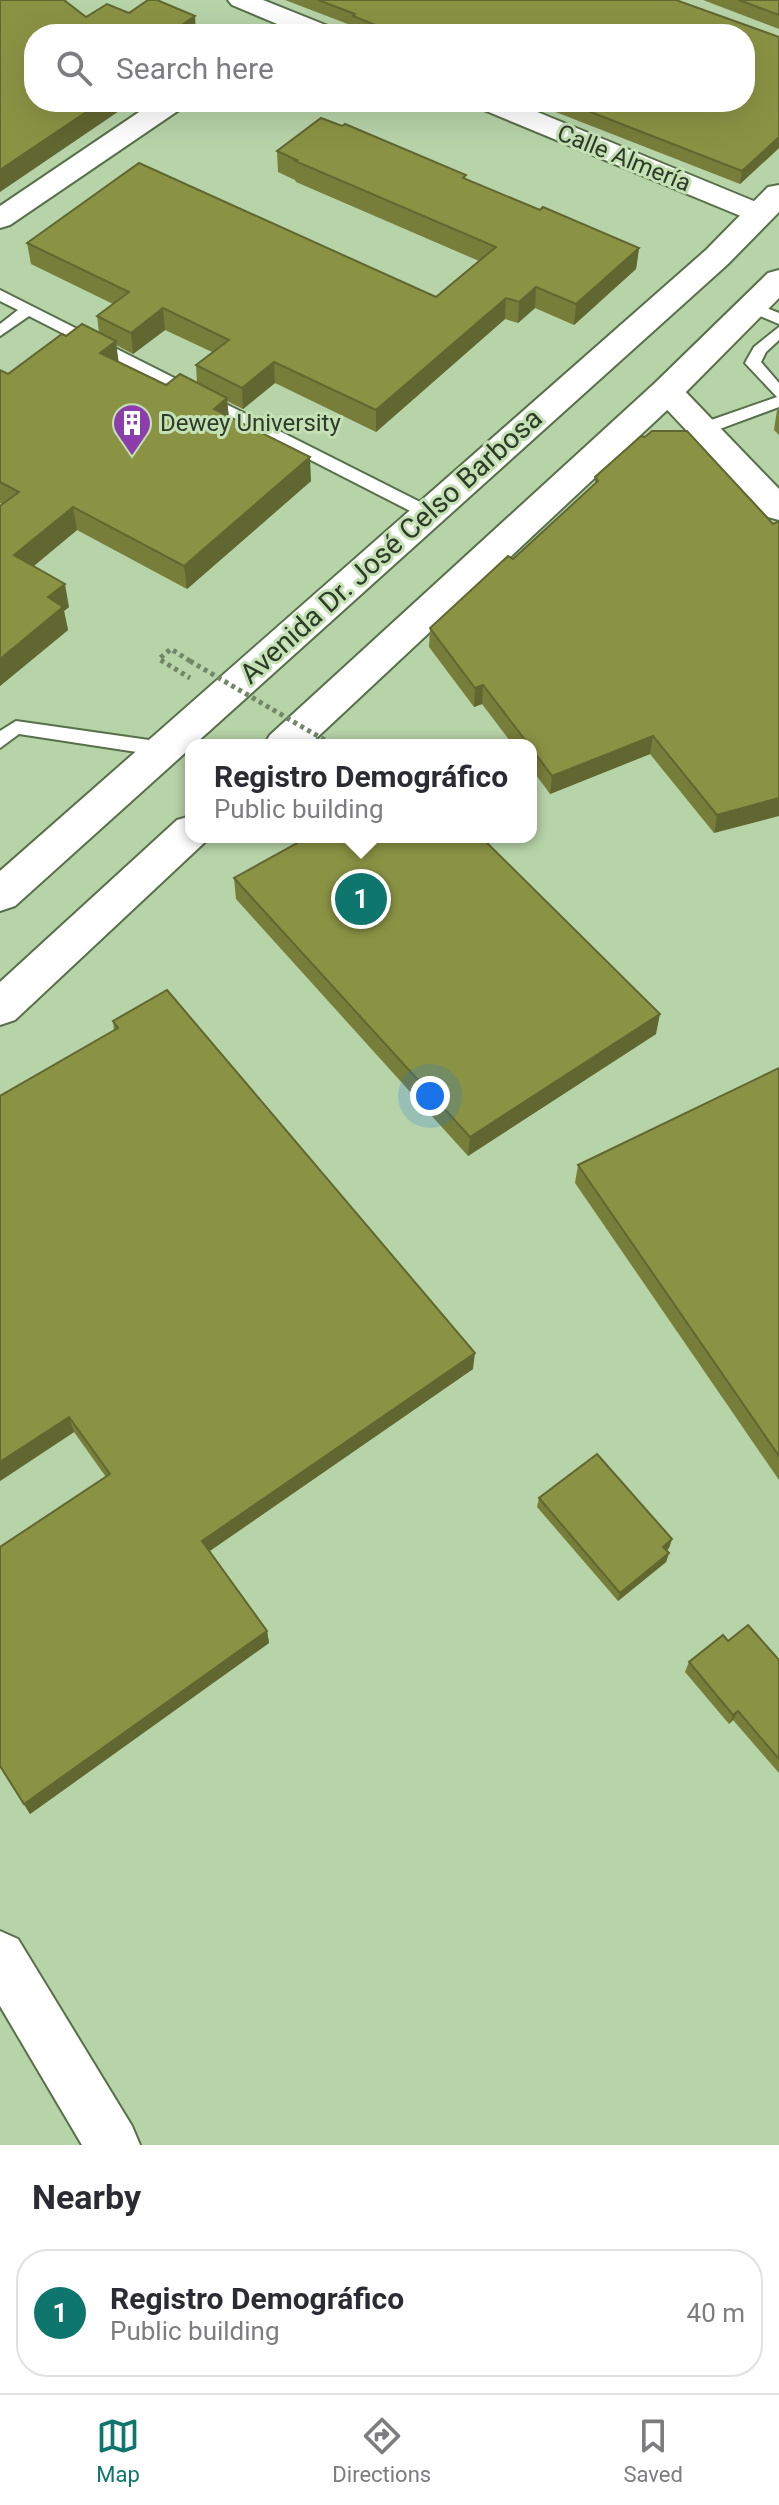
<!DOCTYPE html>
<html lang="en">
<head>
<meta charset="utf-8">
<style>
	:root { --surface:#fff; --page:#f7f7f7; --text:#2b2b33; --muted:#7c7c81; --line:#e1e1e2; --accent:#0f766e }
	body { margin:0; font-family:Roboto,sans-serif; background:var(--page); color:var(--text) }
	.you { position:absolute; left:430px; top:1096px; width:28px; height:28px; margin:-20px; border:6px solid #fff; border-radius:50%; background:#1a73e8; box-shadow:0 0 0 12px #1a73e833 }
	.badge { display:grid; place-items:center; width:52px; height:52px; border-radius:50%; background:var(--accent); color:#fff; font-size:26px; font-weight:700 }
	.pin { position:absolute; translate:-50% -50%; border:4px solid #fff; box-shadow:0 2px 8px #0006 }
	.popup { position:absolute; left:185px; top:739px; width:352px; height:104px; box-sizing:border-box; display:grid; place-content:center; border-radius:16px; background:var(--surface); filter:drop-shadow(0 2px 6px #0005); font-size:26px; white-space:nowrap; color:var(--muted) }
	.popup b { font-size:30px; color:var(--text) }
	.popup::after { content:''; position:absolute; left:50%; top:100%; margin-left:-16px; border:16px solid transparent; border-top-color:var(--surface) }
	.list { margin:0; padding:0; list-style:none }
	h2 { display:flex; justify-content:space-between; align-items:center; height:104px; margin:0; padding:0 32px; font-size:34px }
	h2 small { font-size:26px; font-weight:400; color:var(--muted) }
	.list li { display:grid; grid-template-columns:52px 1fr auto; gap:24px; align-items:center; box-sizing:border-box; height:128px; margin:0 16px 16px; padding:0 16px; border:2px solid var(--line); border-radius:32px }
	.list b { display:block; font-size:30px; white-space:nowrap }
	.list p { margin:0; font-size:26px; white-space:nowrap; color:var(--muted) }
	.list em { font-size:26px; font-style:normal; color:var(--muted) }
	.icon { flex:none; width:44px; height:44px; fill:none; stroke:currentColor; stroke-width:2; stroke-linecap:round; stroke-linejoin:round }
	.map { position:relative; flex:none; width:779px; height:2145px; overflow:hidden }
	.search { position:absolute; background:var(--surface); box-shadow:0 8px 32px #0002; left:24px; right:24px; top:24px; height:88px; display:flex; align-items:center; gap:20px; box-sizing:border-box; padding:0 28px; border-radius:32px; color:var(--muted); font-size:30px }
	.sheet { height:248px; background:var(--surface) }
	nav { display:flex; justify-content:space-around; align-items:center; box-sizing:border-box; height:112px; border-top:2px solid var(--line); background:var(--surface); font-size:22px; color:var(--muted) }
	nav a { display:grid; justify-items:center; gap:4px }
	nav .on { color:var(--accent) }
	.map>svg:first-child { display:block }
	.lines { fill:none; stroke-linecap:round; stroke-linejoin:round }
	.lane-casing { stroke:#577049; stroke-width:4 }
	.street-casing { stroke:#577049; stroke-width:4 }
	.secondary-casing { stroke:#577049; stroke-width:4 }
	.path { stroke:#728668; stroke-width:5; stroke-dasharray:4 4; stroke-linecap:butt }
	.lane { fill:#fff; fill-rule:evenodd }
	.street { fill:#fff; fill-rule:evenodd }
	.secondary { fill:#fff; fill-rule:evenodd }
	.path-bridge { stroke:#728668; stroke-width:5; stroke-dasharray:4 4; stroke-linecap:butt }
	.wall { fill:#777e3a; fill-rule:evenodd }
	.shaded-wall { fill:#616730 }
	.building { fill:#8a9344; stroke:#616730; stroke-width:2 }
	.labels { text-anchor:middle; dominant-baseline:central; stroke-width:6; stroke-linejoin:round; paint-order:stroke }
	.far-street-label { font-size:24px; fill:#2f3b29; stroke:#c4e1b4 }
	.far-poi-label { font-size:24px; fill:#2f3b29; stroke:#c4e1b4; text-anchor:start }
	.street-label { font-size:28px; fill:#2f3b29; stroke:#c4e1b4 }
</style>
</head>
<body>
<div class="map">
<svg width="779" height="2145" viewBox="0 0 779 2145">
	<rect width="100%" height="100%" fill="#b7d3a8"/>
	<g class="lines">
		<defs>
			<g id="lane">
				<polygon points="0,290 434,509 436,513 428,518 422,517 29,316 0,336 0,324 18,310 0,301"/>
				<polygon points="751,302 779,313 779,324 746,310 744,307"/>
				<polygon points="779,327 779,340 766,352 761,362 779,383 779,407 709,433 697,433 697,425 777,397 745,363 754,347"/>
				<polygon points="16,721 163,742 172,749 163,756 19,734 0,748 0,731"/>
			</g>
			<g id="street">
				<polygon points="228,0 263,0 333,28 337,34 301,34 232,5"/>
				<polygon points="154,102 186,102 182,108 10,225 0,228 0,206"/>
				<polygon points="475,102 513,102 768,207 772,213 768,219 758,222 748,219 479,108"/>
				<polygon points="667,381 678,384 779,489 779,520 768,517 656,398 652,391 656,384"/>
				<polygon points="0,1931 18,1939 132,2126 140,2145 82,2145 0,2006"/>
			</g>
			<g id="secondary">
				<polygon points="779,185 779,212 728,264 15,906 0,911 0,871 706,250 768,187"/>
				<polygon points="779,270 779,298 679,399 309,745 264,745 270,735 655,383 768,273"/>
				<polygon points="191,816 191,837 208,837 205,842 15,1020 0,1025 0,982 177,820"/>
			</g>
		</defs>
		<use href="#lane" class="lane-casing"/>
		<use href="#street" class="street-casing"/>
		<use href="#secondary" class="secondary-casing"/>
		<polyline class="path" points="190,661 171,649 159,659 190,678"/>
		<use href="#lane" class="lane"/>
		<use href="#street" class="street"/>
		<use href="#secondary" class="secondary"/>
		<polyline class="path-bridge" points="190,661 333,745"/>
	</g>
	<g class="wall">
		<polygon points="285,0 676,0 779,37 779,148 740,184 530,102 745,102 745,34 365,34 353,29 353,26"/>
		<polygon points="703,0 779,0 779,29"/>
		<path d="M 277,151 L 466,179 L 540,210 L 639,248 L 636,269 L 574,325 L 535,308 L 518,323 L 505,319 L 376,432 L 275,383 L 243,409 L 227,401 L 229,416 L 311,481 L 187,589 L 77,530 L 34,566 L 69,607 L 64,611 L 68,630 L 0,686 L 2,504 L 0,503 L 0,370 L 8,374 L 66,336 L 99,333 L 97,316 L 113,304 L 31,264 L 27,243 L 436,297 L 479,261 L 296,182 L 295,180 L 278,172 ZM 165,330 L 212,352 L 196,365 L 197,383 L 166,385 L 118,362 L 116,345 L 133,354 Z"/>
		<polygon points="777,410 779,410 779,435 774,430"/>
		<polygon points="595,477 773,524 779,521 714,833 650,754 550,794 531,768 531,745 513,745 482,704 474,707 429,647 430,628 513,559 595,485"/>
		<polygon points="234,878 656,1034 468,1156 236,899"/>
		<polygon points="113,1021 473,1369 210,1551 267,1631 269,1643 30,1814 0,1767 106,1477 74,1432 0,1481 0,1096 114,1031"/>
		<polygon points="779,1068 779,1480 575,1183 578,1165"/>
		<polygon points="539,1498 672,1539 669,1548 666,1551 669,1553 666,1562 618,1601 537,1507"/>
		<polygon points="728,1641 779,1660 779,1773 733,1720 729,1724 685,1672 689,1662"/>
	</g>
	<g class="shaded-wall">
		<polygon points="195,16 196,34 168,34"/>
		<polygon points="101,102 131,103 0,192 0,170"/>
		<polygon points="779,137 779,148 740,184 742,171"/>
		<polygon points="639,248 636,269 574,325 576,304"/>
		<polygon points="536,287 535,308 518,323 519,302"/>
		<polygon points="506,298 505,319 376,432 376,410"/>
		<polygon points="163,308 165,330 133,354 131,333"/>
		<polygon points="116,341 119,365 100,353"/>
		<polygon points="274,362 275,383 243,409 242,388"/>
		<polygon points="227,398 229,422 214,409"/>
		<polygon points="310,457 311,481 187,589 184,566"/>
		<polygon points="73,507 77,530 19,578 14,555"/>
		<polygon points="65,584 69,607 64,611 68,630 0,686 0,659 48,597"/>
		<polygon points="483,685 482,704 474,707 475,688"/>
		<polygon points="653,736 650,754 550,794 552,776"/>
		<polygon points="779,798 779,816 714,833 717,815"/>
		<polygon points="660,1014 656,1034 468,1156 470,1137"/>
		<polygon points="475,1353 473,1369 205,1554 202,1541"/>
		<polygon points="69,1417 74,1432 0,1481 0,1462"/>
		<polygon points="672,1539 669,1548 660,1556 663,1547"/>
		<polygon points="669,1553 666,1562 618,1601 620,1593"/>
		<polygon points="267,1631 269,1643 30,1814 24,1804"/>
		<polygon points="738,1711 733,1720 729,1724 733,1715"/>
	</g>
	<g class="building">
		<polygon points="0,0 64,0 86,17 107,4 129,13 148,0 157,0 195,16 168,34 34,34 34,102 101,102 0,170"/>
		<polygon points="318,0 676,0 779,37 779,137 742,171 565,102 745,102 745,34 397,34 353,16 355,14"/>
		<polygon points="739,0 779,0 779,15"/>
		<polygon points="321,118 342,126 345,124 466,175 463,178 540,210 543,207 639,248 576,304 536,287 519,302 506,298 376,410 274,362 242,388 196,365 229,340 163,308 131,333 97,316 129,292 27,243 139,163 436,297 496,247 295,161 297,160 277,151"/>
		<polygon points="82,324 116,341 100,353 166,385 180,374 227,398 214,409 310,457 184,566 73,507 14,555 65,584 48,597 63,607 0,659 0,506 19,492 0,482 0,370 8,374 62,334 66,336"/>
		<polygon points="652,431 687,431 773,524 779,521 779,798 717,815 653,736 552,776 531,748 531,745 529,745 483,685 475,688 430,628 508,556 513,559 598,481 595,477 641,436 645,437"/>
		<polygon points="308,837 481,837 660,1014 470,1137 234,878"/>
		<polygon points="167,990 475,1353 202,1541 267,1631 24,1804 0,1766 0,1547 110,1474 69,1417 0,1462 0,1096 118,1028 113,1021"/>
		<polygon points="779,1068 779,1456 578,1165"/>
		<polygon points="597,1454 672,1539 663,1547 669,1553 620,1593 539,1498"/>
		<polygon points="748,1625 779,1660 779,1759 738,1711 733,1715 689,1662 723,1635 728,1641"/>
	</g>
	<defs>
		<symbol id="building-pin" viewBox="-11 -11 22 30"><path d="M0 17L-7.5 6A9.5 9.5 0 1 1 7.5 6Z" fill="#8c3dac" stroke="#c4e1b4"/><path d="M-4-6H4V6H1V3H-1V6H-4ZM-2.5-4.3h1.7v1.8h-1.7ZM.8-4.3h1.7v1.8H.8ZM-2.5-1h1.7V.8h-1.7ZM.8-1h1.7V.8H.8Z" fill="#fff"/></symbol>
	</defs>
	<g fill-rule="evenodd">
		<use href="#building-pin" x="110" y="401" width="44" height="60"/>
	</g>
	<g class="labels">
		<g class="far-street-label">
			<text transform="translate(624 158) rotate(22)">Calle Almería</text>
		</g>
		<g class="far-poi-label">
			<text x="160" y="423">Dewey University</text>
		</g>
		<g class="street-label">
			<text transform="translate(391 546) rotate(-42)">Avenida Dr. José Celso Barbosa</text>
		</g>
	</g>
</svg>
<div class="you"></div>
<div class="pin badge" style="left:361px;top:899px">1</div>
<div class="popup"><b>Registro Demográfico</b>Public building</div>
<div class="search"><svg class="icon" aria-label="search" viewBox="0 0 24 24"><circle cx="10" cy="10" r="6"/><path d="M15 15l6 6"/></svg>Search here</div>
</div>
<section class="sheet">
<h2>Nearby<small></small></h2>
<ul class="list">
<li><span class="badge">1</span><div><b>Registro Demográfico</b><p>Public building</p></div><em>40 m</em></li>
</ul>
</section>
<nav>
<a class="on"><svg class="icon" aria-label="map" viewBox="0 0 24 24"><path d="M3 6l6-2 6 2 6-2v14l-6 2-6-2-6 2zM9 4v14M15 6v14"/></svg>Map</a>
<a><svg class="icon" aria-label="directions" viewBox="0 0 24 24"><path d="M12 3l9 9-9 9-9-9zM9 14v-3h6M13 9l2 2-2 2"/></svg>Directions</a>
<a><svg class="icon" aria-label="saved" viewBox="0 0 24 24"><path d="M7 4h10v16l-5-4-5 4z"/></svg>Saved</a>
</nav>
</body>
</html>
